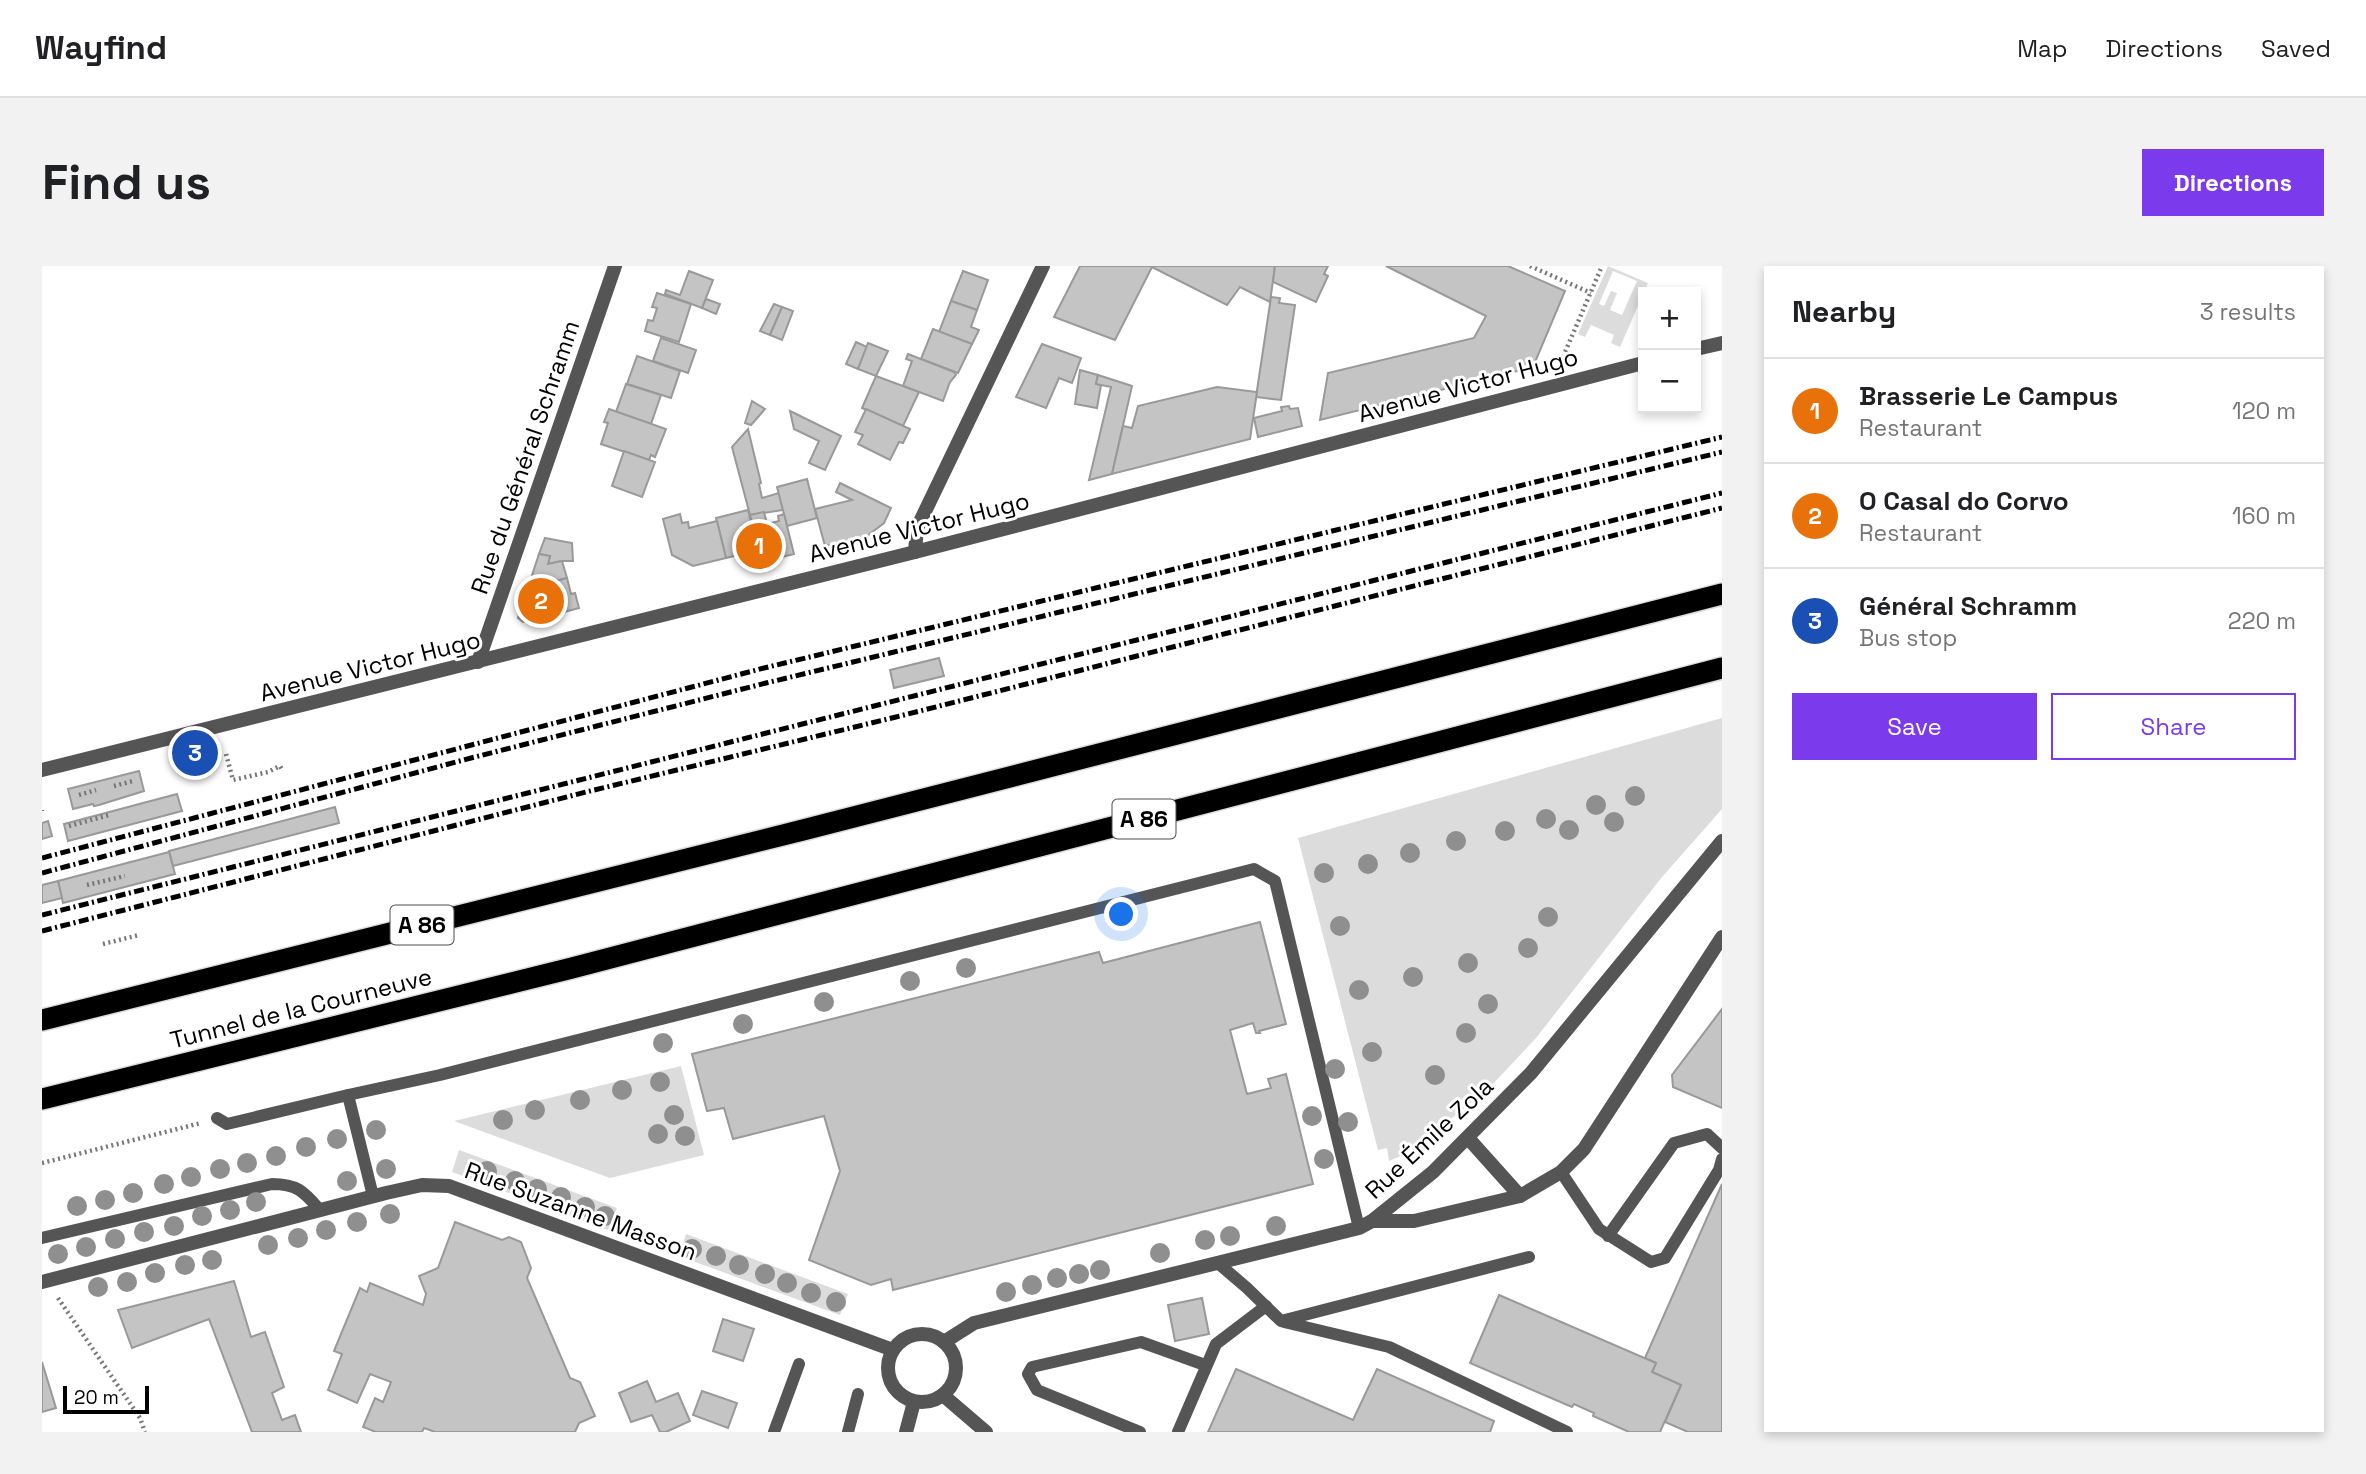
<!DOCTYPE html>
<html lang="en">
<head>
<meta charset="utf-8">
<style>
	:root { --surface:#fff; --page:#f2f2f2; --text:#202124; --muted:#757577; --line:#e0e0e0; --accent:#7c3aed }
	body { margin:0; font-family:"Space Grotesk",sans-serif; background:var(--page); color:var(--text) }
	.controls { position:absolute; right:21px; top:21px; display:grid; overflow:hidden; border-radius:0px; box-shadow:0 4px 10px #0003 }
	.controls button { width:63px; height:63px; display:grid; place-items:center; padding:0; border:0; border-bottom:2px solid var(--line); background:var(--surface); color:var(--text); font:35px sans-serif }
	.scale { position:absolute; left:21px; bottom:18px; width:86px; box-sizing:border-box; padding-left:7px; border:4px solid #000; border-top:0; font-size:19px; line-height:24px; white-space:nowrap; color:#000; -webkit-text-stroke:5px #fff; paint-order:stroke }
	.you { position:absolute; left:1080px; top:649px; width:24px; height:24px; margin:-18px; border:5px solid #fff; border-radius:50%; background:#1a73e8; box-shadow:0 0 0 10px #1a73e833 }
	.badge { display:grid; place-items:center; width:46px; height:46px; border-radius:50%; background:var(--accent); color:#fff; font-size:23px; font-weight:700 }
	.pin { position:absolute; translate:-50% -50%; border:4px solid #fff; box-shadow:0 2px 7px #0006 }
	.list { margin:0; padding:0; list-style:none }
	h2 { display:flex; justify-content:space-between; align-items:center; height:91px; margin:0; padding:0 28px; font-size:30px }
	h2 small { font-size:23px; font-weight:400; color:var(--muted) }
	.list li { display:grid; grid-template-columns:46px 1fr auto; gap:21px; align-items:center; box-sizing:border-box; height:105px; padding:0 28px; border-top:2px solid var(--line) }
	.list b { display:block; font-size:26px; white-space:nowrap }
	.list p { margin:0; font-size:23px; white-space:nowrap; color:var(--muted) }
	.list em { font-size:23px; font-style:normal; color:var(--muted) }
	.actions { display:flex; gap:14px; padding:21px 28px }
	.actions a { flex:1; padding:16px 0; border:2px solid var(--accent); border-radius:0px; text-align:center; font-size:24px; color:var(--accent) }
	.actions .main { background:var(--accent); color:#fff }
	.map { position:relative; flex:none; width:1680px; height:1166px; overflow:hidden; border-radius:0px }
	header { display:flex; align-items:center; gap:42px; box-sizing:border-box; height:98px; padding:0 35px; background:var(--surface); border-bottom:2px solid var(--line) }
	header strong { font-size:33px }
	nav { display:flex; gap:38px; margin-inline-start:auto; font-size:24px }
	.intro { display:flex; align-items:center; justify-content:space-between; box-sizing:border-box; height:168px; padding:0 42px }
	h1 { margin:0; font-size:49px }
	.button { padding:18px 32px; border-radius:0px; background:var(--accent); color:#fff; font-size:24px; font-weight:700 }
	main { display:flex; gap:42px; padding:0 42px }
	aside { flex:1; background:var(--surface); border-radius:0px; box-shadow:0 4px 10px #0003 }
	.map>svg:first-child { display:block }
	.green { fill:#dcdcdc; fill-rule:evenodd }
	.building { fill:#c4c4c4; stroke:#999; stroke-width:2 }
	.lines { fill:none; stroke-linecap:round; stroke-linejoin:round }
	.highway-casing { stroke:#dbdbdb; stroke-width:24 }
	.path { stroke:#777; stroke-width:4.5; stroke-dasharray:2 3.5; stroke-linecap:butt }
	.lane { stroke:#555; stroke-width:12 }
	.street { stroke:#555; stroke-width:14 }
	.highway { stroke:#000; stroke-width:21 }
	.rail { stroke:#000; stroke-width:5; stroke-dasharray:10 3.5 2 3.5; stroke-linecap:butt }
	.tree { fill:#8f8f8f }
	.labels { text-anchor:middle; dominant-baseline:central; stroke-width:6; stroke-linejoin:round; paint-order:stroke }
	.shield { fill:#fff; stroke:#4c4c4c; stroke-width:2 }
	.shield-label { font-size:23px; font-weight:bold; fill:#000 }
	.street-label { font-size:24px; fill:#000; stroke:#fff }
</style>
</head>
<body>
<header>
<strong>Wayfind</strong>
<nav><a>Map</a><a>Directions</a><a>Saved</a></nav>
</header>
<div class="intro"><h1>Find us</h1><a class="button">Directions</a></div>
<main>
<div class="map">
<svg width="1680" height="1166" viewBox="0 0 1680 1166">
	<rect width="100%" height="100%" fill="#fff"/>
	<g class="green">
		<path d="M 1566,0 L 1606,17 L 1578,81 L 1569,77 L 1572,69 L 1549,59 L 1543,71 L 1536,68 ZM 1571,5 L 1595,15 L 1580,49 L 1568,44 L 1575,27 L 1569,25 L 1562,40 L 1557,38 Z"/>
		<polygon points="1680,452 1680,543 1620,611 1494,772 1448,821 1370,885 1347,895 1345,882 1336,884 1256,572"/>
		<polygon points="639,800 662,889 568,912 412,855"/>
		<polygon points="417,884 575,942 566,964 410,906"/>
		<polygon points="644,968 806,1028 798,1049 637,990"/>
	</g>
	<g class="building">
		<polygon points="1038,0 1233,0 1228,36 1198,21 1185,39 1110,1 1073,74 1012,51"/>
		<polygon points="1233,0 1286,0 1282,8 1286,10 1274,36 1231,16"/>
		<polygon points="1344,0 1466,0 1523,25 1491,101 1278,154 1286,107 1432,72 1444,50"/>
		<polygon points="647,5 671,14 660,42 623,28 624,24 638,29"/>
		<polygon points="921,5 946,14 935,44 909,35"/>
		<polygon points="615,27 649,38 637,76 603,65 606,54 611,55 615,42 610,41"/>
		<polygon points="1229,31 1238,32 1237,37 1253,39 1239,134 1214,131"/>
		<polygon points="664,33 678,38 674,48 660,42"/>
		<polygon points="909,35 935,44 929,61 937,64 930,78 897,66"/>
		<polygon points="732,38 740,41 728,69 718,65"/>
		<polygon points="740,41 751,45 740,74 728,69"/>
		<polygon points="891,63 930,78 916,107 879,93"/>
		<polygon points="619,72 654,84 646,107 611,95"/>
		<polygon points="814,76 825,81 816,103 804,98"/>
		<polygon points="826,77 846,85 834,110 816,103"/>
		<polygon points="1000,78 1039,92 1030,117 1017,112 1004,142 974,131"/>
		<polygon points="866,88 912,106 914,109 908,116 901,135 861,120 870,95 864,93"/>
		<polygon points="595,90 638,105 629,132 585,118"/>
		<polygon points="1038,104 1056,109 1054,118 1059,119 1055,142 1033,138"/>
		<polygon points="1056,109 1090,120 1070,208 1047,214 1069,121 1054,118"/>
		<polygon points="834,110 877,126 861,160 820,142"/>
		<polygon points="584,118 619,129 609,158 574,146"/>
		<polygon points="1175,121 1215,126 1208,173 1070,208 1081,160 1090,162 1096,140"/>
		<polygon points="710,135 723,143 709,159 703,157"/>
		<polygon points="1247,140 1248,143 1256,142 1260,160 1216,171 1212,152 1240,145 1239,141"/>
		<polygon points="567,143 624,163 613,191 609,189 607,194 559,178 566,157 562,156"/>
		<polygon points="824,143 868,163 861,177 857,176 848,194 816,178 821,169 813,166"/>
		<polygon points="748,145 799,170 783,204 767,197 777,175 752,163"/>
		<polygon points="706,163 719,217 717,218 720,232 737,227 741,244 708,249 690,181"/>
		<polygon points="582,185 613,196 600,231 570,220"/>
		<polygon points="765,213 775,252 745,260 735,221"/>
		<polygon points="798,217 849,242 842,257 825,270 783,280 773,243 810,234 794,226"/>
		<polygon points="706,244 716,284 684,292 674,252"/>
		<polygon points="722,246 725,258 737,255 736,250 742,248 752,288 720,296 708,249"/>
		<polygon points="638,248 640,257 646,256 647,262 675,255 684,292 651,300 630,289 621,253"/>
		<polygon points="503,272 530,277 531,295 520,295 506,298 508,290 497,288"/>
		<polygon points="497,288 508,290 506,298 520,295 525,312 514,315 522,346 481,356 476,352"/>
		<polygon points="525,312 529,328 533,327 537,342 522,346 514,315"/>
		<polygon points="897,392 902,410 852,422 848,404"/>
		<polygon points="97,505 102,525 57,539 52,540 51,538 31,543 26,523"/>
		<polygon points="135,528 140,545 26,575 22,558"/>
		<polygon points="293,541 297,557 131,600 127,585"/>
		<polygon points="6,555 10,570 0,573 0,557"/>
		<polygon points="127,586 133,608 21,637 16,615"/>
		<polygon points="16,615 20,632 0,637 0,619"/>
		<polygon points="1218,656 1244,758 1217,765 1218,767 1214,767 1211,757 1188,764 1205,828 1229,822 1226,813 1244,808 1271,918 851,1024 849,1013 829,1019 767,994 798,905 782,850 691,873 682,842 665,845 650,788 1057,686 1061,697"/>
		<polygon points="1680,743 1680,842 1631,821 1630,809"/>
		<polygon points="1680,918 1680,1166 1646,1166 1623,1156 1639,1119 1610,1106 1614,1097 1603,1092"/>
		<polygon points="413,956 460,974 467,971 479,976 489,1002 485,1012 528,1112 538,1116 553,1150 537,1157 533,1166 393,1166 382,1162 380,1166 334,1166 321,1161 333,1132 341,1136 349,1116 328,1108 315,1137 286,1124 300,1088 292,1085 318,1022 325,1026 328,1017 381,1039 384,1028 377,1010 396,1002"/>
		<polygon points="192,1015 209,1071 223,1066 242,1121 230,1127 240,1154 253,1149 259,1166 210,1166 167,1053 90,1082 76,1044"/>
		<polygon points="1457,1029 1614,1097 1610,1106 1639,1119 1618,1166 1587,1166 1551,1150 1552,1147 1532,1138 1530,1141 1428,1097"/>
		<polygon points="1160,1032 1167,1068 1133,1075 1126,1039"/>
		<polygon points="681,1053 712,1063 701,1095 671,1085"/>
		<polygon points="0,1096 14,1142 0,1146"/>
		<polygon points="1194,1103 1311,1154 1335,1103 1452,1155 1448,1166 1166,1166"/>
		<polygon points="605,1115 614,1136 636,1127 648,1155 624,1166 618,1166 610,1149 589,1156 577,1127"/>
		<polygon points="660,1125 695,1137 686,1162 651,1149"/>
	</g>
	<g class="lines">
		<defs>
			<g id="highway">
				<polyline points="0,754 761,564 1680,328"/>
				<polyline points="0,833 530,702 1680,402"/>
			</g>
		</defs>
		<use href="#highway" class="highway-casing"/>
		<g class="path">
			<polyline points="1488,0 1549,27"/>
			<polyline points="1523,96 1521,91 1560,0"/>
			<polyline points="184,488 191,514 226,506 238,500 241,505"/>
			<polyline points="72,520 91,515"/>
			<polyline points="37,529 54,524"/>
			<polyline points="0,544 0,545"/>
			<polyline points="27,560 67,549"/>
			<polyline points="45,619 83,610"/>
			<polyline points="61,678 97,669"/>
			<polyline points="0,897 159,857"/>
			<polyline points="16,1032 98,1152 103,1166"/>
		</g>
		<g class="lane">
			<polyline points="306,829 398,809 1212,603 1233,615 1317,962"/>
			<polyline points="175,852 185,858 306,829 331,930"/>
			<polyline points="1519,906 1557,963 1609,996 1623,992 1677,904 1680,893"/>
			<polyline points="1566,970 1632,877 1665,868 1680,882"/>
			<path d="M 0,972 L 230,918 C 256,918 262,926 278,944"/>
			<polyline points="1177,998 1205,1022 1239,1055 1487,991"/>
			<polyline points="1242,1056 1347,1081 1525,1166"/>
			<polyline points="732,1166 757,1098"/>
			<polyline points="806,1166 816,1128"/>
			<polyline points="1098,1166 995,1124 986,1108 990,1101 1099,1076 1163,1099"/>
			<polyline points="1136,1166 1174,1078 1224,1040"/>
		</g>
		<g class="street">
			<polyline points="1654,83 1680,77"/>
			<polyline points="873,286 875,262 1001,0"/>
			<polyline points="436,396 573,0"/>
			<polyline points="0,504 873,286 1601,97"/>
			<polyline points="1426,872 1478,930"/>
			<polyline points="1330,955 1372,955 1478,930 1519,906 1542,883 1680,671"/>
			<polyline points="0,1016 344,927 380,919 407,920 851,1084"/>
			<circle cx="880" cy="1102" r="34"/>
			<polyline points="902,1076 932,1057 1317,962 1330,955 1391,906 1489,807 1680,575"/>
			<polyline points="902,1130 944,1166"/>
			<polyline points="864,1166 872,1136"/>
		</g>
		<use href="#highway" class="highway"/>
		<g class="rail">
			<polyline points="0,592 722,402 1680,171"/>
			<polyline points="0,607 429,492 724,417 1680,186"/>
			<polyline points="0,649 1680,227"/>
			<polyline points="0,665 544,526 854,451 1680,242"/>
		</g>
	</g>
	<g class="tree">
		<circle cx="1593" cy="530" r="10"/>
		<circle cx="1554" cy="539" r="10"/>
		<circle cx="1504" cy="553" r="10"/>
		<circle cx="1572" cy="556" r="10"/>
		<circle cx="1527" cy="564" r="10"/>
		<circle cx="1463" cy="565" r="10"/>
		<circle cx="1414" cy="575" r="10"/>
		<circle cx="1368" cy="587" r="10"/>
		<circle cx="1326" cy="598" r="10"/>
		<circle cx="1282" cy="607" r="10"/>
		<circle cx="1506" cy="651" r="10"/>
		<circle cx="1298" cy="660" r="10"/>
		<circle cx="1486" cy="682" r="10"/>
		<circle cx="1426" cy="697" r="10"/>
		<circle cx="924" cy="702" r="10"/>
		<circle cx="1371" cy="711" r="10"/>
		<circle cx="868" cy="715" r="10"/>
		<circle cx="1317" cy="724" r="10"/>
		<circle cx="782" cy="736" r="10"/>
		<circle cx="1446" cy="738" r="10"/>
		<circle cx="701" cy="758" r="10"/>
		<circle cx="1424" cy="767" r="10"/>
		<circle cx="621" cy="777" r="10"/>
		<circle cx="1330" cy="786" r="10"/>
		<circle cx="1293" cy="803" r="10"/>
		<circle cx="1393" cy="809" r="10"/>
		<circle cx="618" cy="816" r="10"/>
		<circle cx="580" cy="824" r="10"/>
		<circle cx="538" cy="834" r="10"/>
		<circle cx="493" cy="844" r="10"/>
		<circle cx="632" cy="849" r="10"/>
		<circle cx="1270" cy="850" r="10"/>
		<circle cx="461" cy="854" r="10"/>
		<circle cx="1306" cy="856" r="10"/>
		<circle cx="334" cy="864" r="10"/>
		<circle cx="616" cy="868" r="10"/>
		<circle cx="643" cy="870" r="10"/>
		<circle cx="295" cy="873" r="10"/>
		<circle cx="264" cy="881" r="10"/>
		<circle cx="234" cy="890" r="10"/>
		<circle cx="1282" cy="893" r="10"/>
		<circle cx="205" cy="897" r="10"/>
		<circle cx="178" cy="903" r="10"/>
		<circle cx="344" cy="903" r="10"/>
		<circle cx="445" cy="905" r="10"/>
		<circle cx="149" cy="911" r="10"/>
		<circle cx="305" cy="915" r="10"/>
		<circle cx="473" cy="915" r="10"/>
		<circle cx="122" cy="918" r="10"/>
		<circle cx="495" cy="923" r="10"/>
		<circle cx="91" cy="927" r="10"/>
		<circle cx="519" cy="931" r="10"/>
		<circle cx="63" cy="934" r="10"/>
		<circle cx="214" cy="936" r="10"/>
		<circle cx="35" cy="940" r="10"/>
		<circle cx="543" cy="941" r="10"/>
		<circle cx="188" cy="944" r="10"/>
		<circle cx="348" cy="948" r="10"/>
		<circle cx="160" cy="950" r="10"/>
		<circle cx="563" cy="950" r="10"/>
		<circle cx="315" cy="956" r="10"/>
		<circle cx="132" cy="960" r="10"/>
		<circle cx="1234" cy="960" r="10"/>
		<circle cx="284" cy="964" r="10"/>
		<circle cx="102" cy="966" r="10"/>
		<circle cx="1188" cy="970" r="10"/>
		<circle cx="256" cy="972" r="10"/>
		<circle cx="73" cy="973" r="10"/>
		<circle cx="1163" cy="974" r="10"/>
		<circle cx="226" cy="979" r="10"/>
		<circle cx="44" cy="981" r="10"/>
		<circle cx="650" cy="983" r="10"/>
		<circle cx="1118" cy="987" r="10"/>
		<circle cx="16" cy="988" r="10"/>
		<circle cx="674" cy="990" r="10"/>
		<circle cx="170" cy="994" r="10"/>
		<circle cx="143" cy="999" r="10"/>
		<circle cx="697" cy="999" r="10"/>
		<circle cx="1058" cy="1004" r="10"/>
		<circle cx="113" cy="1007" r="10"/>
		<circle cx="723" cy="1008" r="10"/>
		<circle cx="1037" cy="1008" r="10"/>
		<circle cx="1015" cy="1012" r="10"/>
		<circle cx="85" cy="1016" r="10"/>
		<circle cx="745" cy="1017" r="10"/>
		<circle cx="990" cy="1019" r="10"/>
		<circle cx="56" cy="1021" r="10"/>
		<circle cx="964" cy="1026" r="10"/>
		<circle cx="769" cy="1027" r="10"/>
		<circle cx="794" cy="1036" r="10"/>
	</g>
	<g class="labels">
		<g class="shield">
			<rect x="1070.5" y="533.5" width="63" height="39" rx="5"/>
			<rect x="348.5" y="639.5" width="63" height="39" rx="5"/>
		</g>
		<g class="shield-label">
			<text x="1102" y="553">A 86</text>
			<text x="380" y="659">A 86</text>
		</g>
		<g class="street-label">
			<text transform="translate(1426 119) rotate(-15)">Avenue Victor Hugo</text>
			<text transform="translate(483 191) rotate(-71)">Rue du Général Schramm</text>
			<text transform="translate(877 261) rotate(-14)">Avenue Victor Hugo</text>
			<text transform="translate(328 400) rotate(-14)">Avenue Victor Hugo</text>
			<text transform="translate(259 742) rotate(-14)">Tunnel de la Courneuve</text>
			<text transform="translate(1387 872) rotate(-43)">Rue Émile Zola</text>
			<text transform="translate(539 945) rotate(20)">Rue Suzanne Masson</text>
		</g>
	</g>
</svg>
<div class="controls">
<button>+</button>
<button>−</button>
</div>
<div class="scale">20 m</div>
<div class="you"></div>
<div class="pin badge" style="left:717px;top:280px;background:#e8710a">1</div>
<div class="pin badge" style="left:499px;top:335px;background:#e8710a">2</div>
<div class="pin badge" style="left:153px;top:487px;background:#1a4fb4">3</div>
</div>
<aside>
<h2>Nearby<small>3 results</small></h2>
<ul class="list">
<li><span class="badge" style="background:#e8710a">1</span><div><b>Brasserie Le Campus</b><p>Restaurant</p></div><em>120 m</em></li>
<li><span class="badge" style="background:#e8710a">2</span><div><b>O Casal do Corvo</b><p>Restaurant</p></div><em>160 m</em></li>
<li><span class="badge" style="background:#1a4fb4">3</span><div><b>Général Schramm</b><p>Bus stop</p></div><em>220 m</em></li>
</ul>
<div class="actions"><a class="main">Save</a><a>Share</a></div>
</aside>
</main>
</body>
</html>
